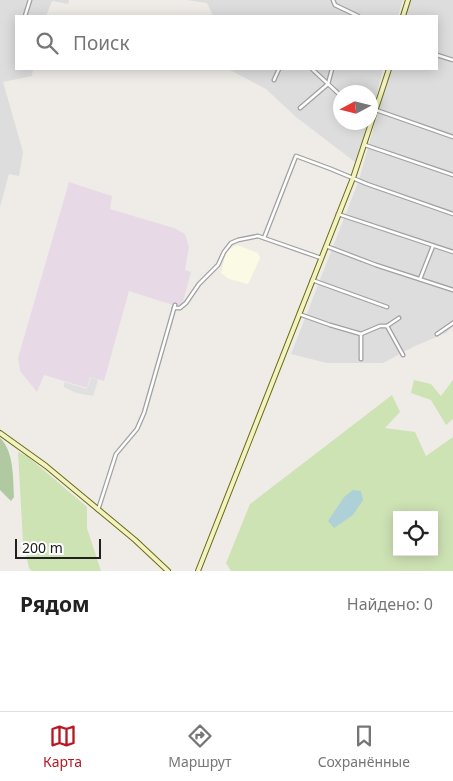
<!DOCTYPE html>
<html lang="ru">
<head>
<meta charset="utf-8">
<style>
	:root { --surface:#fff; --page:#f2f2f2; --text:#222; --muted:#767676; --line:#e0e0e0; --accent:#b81823 }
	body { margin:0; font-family:"Noto Sans",sans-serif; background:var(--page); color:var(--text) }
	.controls { position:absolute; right:15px; bottom:15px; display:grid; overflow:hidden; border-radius:0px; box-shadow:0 2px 12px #0003 }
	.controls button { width:45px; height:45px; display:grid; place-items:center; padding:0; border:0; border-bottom:1px solid var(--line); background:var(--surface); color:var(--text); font:25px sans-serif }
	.compass { position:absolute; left:333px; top:85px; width:45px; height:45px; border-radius:50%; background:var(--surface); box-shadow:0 2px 12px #0003; rotate:263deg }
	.scale { position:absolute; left:15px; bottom:12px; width:86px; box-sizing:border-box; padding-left:5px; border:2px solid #202020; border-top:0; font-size:14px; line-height:18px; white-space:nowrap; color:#202020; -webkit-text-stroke:4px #fff; paint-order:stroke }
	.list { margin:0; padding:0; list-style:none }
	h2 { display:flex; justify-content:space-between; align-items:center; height:65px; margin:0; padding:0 20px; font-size:21px }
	h2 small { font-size:16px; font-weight:400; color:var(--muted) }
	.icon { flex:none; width:28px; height:28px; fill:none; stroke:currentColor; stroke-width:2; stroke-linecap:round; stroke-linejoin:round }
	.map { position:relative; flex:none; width:453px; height:571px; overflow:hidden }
	.search { position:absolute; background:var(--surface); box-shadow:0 2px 12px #0003; left:15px; right:15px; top:15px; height:55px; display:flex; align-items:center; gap:12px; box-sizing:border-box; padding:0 18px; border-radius:0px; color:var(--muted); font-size:19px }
	.sheet { height:140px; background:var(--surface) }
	nav { display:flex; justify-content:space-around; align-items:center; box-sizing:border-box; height:70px; border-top:1px solid var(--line); background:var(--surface); font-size:14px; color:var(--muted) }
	nav a { display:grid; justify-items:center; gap:2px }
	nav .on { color:var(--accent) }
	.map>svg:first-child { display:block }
	.residential { fill:#dedddd }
	.industrial { fill:#e7dae6 }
	.education { fill:#fbfae4 }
	.grass { fill:#cee3b4; fill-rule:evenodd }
	.forest { fill:#b0c9a1 }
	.parking { fill:#e0e0e0 }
	.water { fill:#add1d7 }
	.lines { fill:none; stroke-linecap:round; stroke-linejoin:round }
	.street-casing { stroke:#a1a1a1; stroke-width:5 }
	.secondary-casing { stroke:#686b12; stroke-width:6 }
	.street { stroke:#fff; stroke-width:2.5 }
	.secondary { stroke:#f2f2c2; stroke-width:4 }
</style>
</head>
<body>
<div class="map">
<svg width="453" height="571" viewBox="0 0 453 571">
	<rect width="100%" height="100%" fill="#efece7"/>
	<g class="residential">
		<polygon points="0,0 69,0 68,4 52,1 46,16 16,16 16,69 33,69 32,76 3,82 23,152 19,176 9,174 0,207"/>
		<polygon points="187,0 403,0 398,16 213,16 207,3"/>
		<polygon points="410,0 453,0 453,327 446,333 415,346 383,363 327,363 291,354 359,180 390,69 437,69 437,16 405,16"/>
		<polygon points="228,69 383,69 371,118 370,92 340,92 340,122 369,123 355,162 296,117 266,89"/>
	</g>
	<polygon class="industrial" points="69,182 112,196 110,209 174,228 185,234 189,247 185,270 191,272 183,302 179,307 129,291 104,381 90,377 87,388 44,375 37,392 20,371 18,358"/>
	<polygon class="education" points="237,245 258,253 260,258 248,284 229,279 221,273 226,251"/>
	<g class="grass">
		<polygon points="414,380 431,384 441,396 453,380 453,419 446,425 431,400 411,393"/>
		<path d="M 392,395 L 400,412 L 385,428 L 415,432 L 426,456 L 453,437 L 453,571 L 231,571 L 226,563 L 250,504 ZM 397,515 L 434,515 L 434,552 L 397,552 Z"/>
		<polygon points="18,452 27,456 87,507 87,528 101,571 32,571 29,568 23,542"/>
	</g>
	<path class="forest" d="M 0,438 C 14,451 13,478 14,497 L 11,501 L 0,490 Z"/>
	<polygon class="parking" points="91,377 98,380 93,396 76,393 64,387 64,382 87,389"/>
	<polygon class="water" points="353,490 361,491 363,500 353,515 334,528 328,521 344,497"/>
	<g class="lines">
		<defs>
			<g id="street">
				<polyline points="333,0 335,5 358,16"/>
				<polyline points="25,16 30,0"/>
				<polyline points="437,55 453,60"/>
				<polyline points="312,69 340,95"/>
				<polyline points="274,80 279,69"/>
				<polyline points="300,108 328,84 332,69"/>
				<polyline points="376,110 453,137"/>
				<polyline points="365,145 453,175"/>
				<polyline points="338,214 453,252"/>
				<polyline points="264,238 296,156 331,169 367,184 453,214"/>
				<polyline points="326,246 376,265 453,290"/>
				<polyline points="420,279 433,246"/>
				<polyline points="312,280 387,307"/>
				<polyline points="174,308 180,308 186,303 199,284 218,265 224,252 231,243 238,240 258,236 321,258"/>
				<polyline points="299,314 330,325 361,334 380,326 387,326 399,318"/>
				<polyline points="387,326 403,355"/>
				<polyline points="437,334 453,323"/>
				<polyline points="361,359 361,334"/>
				<polyline points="98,510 116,454 137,429 144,413 175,305"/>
			</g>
			<g id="secondary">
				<polyline points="403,16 408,0"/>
				<polyline points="0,433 46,466 135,540 168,571"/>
				<polyline points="198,571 353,178 389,69"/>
			</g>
		</defs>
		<use href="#street" class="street-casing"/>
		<use href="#secondary" class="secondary-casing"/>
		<use href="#street" class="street"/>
		<use href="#secondary" class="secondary"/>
	</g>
</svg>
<div class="controls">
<button><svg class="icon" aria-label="locate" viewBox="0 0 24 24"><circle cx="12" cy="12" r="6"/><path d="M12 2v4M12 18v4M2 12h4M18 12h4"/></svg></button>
</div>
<svg class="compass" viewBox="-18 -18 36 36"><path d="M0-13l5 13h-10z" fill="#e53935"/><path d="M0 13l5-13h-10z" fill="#767676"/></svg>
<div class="scale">200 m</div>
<div class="search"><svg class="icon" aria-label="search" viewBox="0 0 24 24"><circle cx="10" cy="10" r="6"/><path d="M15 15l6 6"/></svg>Поиск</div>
</div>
<section class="sheet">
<h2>Рядом<small>Найдено: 0</small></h2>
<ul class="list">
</ul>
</section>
<nav>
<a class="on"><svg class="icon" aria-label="map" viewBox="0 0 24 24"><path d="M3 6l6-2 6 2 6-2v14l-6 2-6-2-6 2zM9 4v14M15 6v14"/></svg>Карта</a>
<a><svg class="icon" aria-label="directions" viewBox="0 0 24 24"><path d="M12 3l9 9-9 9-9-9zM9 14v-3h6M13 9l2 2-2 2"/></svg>Маршрут</a>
<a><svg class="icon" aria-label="saved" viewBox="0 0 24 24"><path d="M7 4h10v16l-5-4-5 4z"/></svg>Сохранённые</a>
</nav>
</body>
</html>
